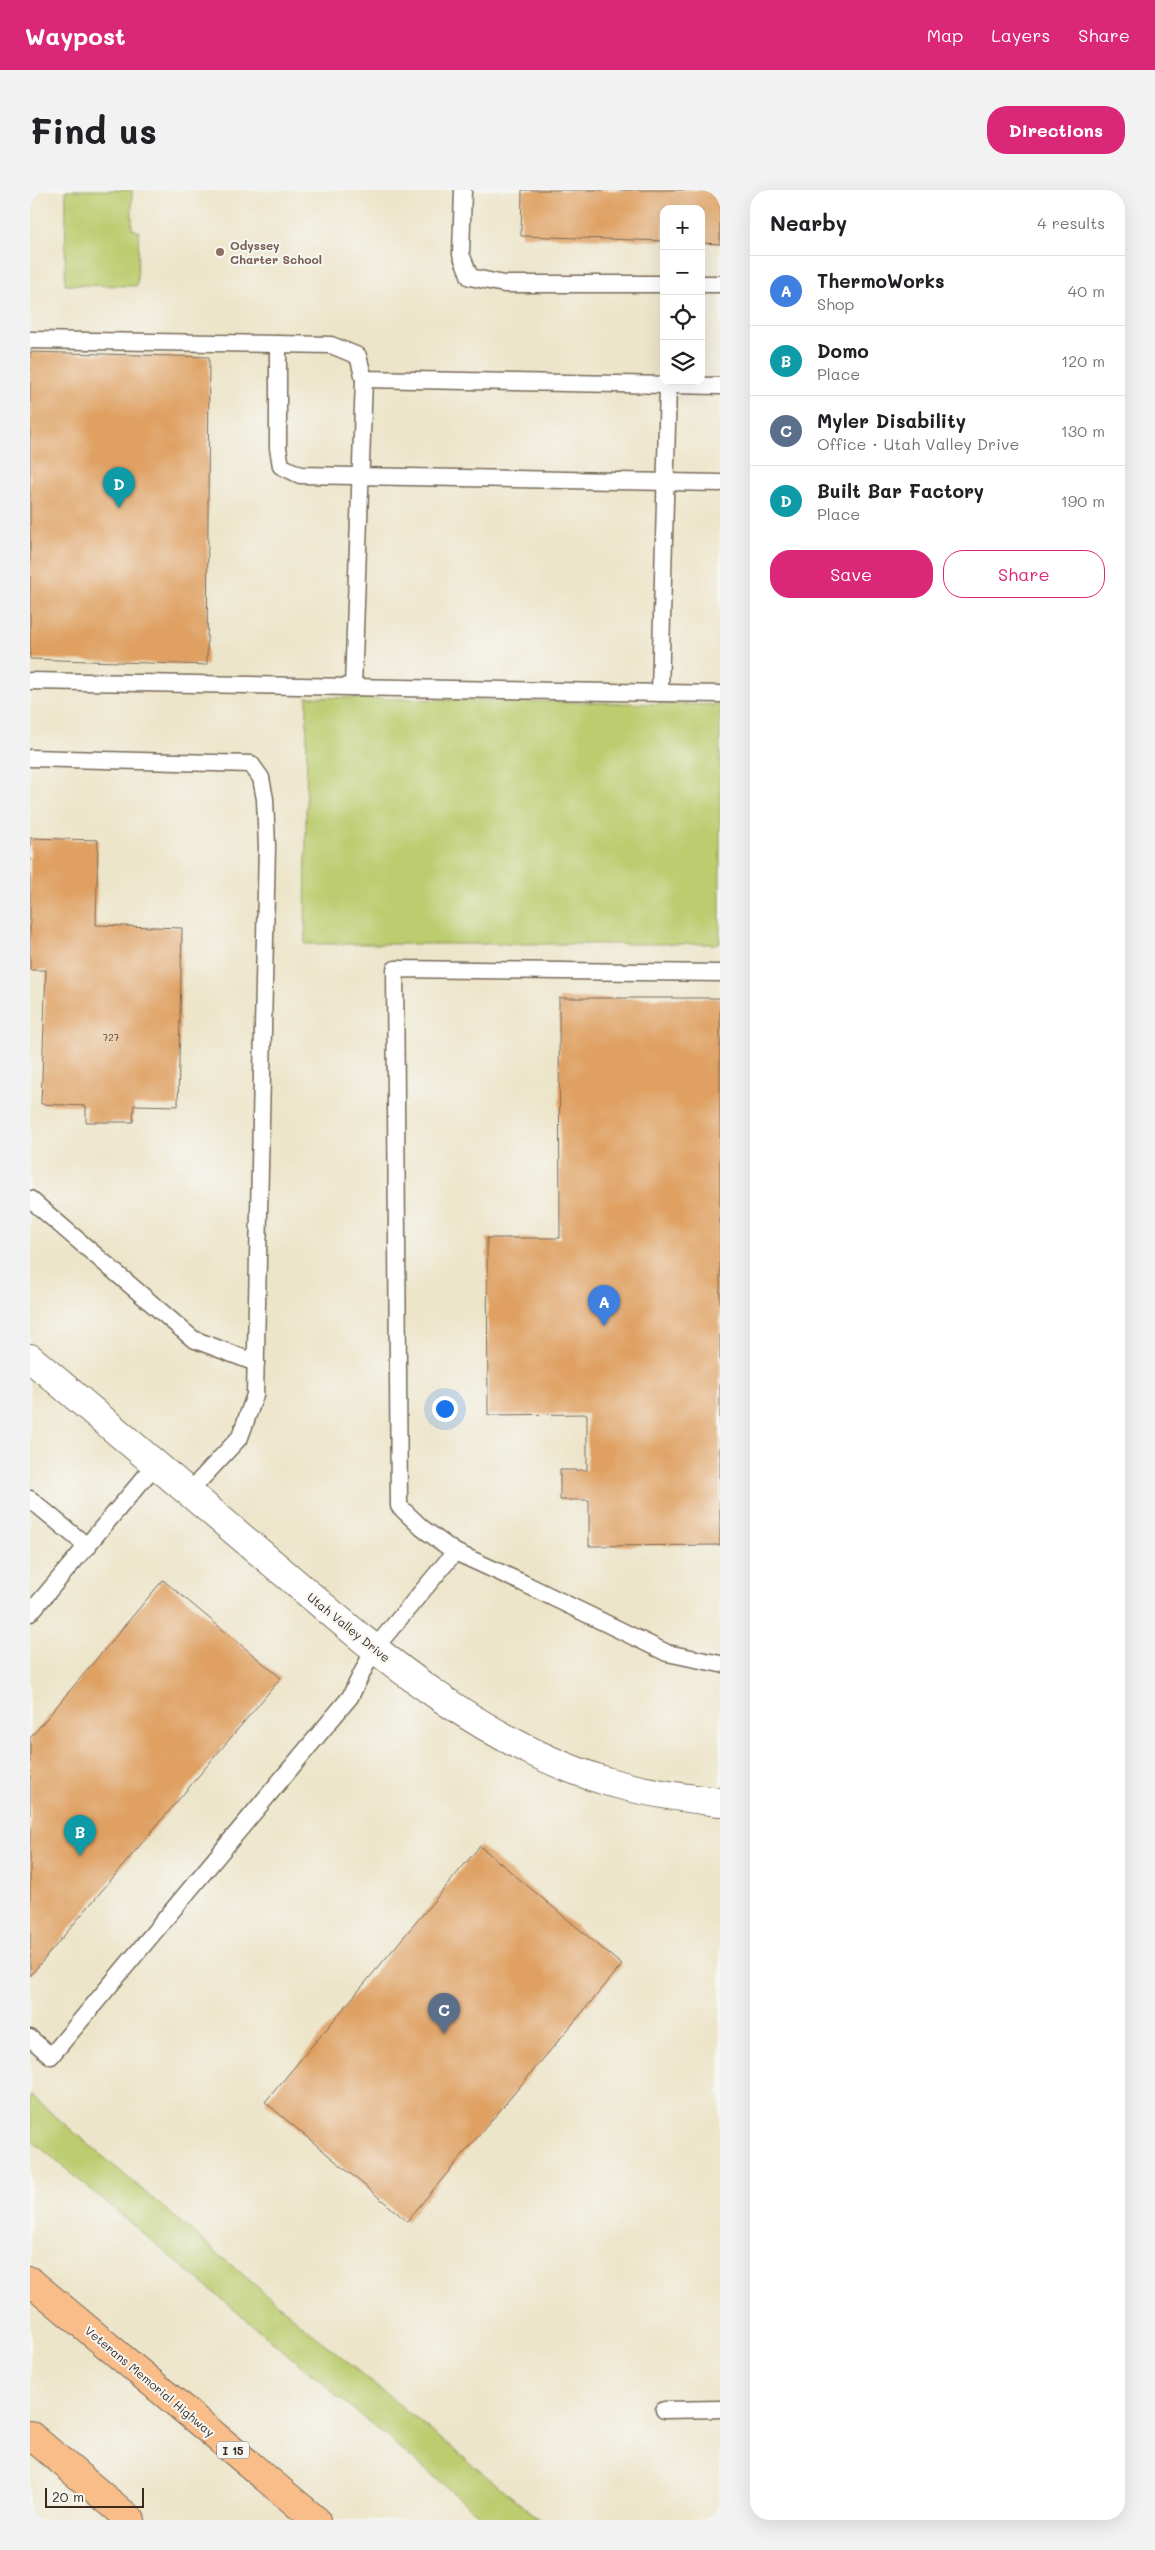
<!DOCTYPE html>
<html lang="en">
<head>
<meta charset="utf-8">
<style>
	:root { --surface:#fff; --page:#f2f2f2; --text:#202124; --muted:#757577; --line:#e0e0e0; --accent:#db2777 }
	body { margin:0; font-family:Mali,sans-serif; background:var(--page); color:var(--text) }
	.controls { position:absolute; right:15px; top:15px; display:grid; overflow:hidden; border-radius:10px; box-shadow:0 5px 20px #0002 }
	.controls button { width:45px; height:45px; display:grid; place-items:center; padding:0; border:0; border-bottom:1px solid var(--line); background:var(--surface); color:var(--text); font:25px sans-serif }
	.scale { position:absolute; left:15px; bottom:12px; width:99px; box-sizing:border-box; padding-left:5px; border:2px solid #3b2a1e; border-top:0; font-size:14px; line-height:18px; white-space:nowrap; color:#3b2a1e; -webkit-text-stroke:4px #f6f6f2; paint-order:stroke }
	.you { position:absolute; left:414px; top:1218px; width:18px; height:18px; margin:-12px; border:4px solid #fff; border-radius:50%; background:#1a73e8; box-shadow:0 0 0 8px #1a73e833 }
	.badge { display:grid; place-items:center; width:32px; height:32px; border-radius:50%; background:var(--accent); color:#fff; font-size:16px; font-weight:700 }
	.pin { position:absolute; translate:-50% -41px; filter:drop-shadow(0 1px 2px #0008) }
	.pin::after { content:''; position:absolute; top:26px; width:18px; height:15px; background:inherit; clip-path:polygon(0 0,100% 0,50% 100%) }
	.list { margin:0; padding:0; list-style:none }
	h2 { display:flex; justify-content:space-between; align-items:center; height:65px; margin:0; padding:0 20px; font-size:21px }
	h2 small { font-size:16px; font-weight:400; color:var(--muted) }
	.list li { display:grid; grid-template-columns:32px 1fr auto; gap:15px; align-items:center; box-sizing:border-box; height:70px; padding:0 20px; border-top:1px solid var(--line) }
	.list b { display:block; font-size:19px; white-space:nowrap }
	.list p { margin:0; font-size:16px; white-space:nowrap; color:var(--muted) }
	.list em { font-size:16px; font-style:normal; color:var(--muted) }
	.actions { display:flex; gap:10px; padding:15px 20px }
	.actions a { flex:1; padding:11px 0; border:1px solid var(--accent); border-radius:20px; text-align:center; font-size:18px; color:var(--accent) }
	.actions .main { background:var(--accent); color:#fff }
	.icon { flex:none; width:28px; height:28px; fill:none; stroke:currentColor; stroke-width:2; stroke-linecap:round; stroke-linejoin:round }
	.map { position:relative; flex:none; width:690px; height:2330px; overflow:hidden; border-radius:20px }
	header { display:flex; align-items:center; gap:30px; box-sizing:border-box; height:70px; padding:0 25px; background:var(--accent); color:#fff }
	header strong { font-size:24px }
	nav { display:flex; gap:28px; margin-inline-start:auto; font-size:18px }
	.intro { display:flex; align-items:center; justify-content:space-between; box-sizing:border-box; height:120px; padding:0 30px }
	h1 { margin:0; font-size:35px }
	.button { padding:12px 22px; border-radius:20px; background:var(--accent); color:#fff; font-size:18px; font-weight:700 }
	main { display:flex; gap:30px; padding:0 30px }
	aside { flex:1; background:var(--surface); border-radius:20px; box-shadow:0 5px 20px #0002 }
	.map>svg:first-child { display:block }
	.green { fill:#bccc6e; stroke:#7c7b46 }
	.building { fill:#dfa062 }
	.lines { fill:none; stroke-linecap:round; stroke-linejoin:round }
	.service-casing { stroke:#796b5a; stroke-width:19 }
	.minor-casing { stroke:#796b5a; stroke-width:30 }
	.motorway-casing { stroke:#796b5a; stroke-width:30 }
	.service { stroke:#fff; stroke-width:16 }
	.minor { stroke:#fff; stroke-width:28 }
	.motorway { stroke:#f8bd89; stroke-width:28 }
	.education-dot { fill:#8d6e63; stroke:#f6f6f2; stroke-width:2 }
	.labels { text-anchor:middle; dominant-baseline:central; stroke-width:4; stroke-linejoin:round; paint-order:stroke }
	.number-label { font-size:10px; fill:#64482f }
	.shield { fill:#f6f6f2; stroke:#73675e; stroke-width:1 }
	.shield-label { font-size:11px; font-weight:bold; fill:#3b2a1e }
	.education-label { font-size:12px; font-weight:bold; fill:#785e54; stroke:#f6f6f2; text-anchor:start }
	.street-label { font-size:12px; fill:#3b2a1e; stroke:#f6f6f2 }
</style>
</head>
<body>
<header>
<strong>Waypost</strong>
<nav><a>Map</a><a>Layers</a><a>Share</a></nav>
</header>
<div class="intro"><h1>Find us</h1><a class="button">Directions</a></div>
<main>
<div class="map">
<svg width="690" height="2330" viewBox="0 0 690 2330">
	<rect width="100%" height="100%" fill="#f6f6f2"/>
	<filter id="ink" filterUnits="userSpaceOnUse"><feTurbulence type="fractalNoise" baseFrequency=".02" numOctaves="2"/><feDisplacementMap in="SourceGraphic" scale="10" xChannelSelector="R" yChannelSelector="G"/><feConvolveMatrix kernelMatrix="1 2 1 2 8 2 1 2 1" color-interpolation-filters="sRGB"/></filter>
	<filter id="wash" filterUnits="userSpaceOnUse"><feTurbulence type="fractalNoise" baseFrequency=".0096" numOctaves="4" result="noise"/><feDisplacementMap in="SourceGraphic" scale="20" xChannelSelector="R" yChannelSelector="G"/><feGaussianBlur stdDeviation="1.12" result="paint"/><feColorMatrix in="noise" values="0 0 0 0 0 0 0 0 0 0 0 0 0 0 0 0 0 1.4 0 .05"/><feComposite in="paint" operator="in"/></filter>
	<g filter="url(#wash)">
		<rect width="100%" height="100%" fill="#ede5c9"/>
		<g class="green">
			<polygon points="36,0 102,0 102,39 109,41 107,96 35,95"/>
			<polygon points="277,507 690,515 690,754 275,754"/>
			<polygon points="0,1905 295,2154 510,2330 456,2330 0,1949"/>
		</g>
		<g id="blocks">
			<g class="building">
				<polygon points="492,0 690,0 690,54 671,53 671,19 634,19 634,51 491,46"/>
				<polygon points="0,162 179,167 177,475 0,469"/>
				<polygon points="0,648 68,650 66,735 152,738 148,916 104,915 103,932 56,932 56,916 11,914 16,780 0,780"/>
				<polygon points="529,808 690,808 690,1355 559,1356 559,1310 530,1310 530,1280 557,1280 557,1224 458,1225 457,1048 530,1048"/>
				<polygon points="133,1390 251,1488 0,1786 0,1548"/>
				<polygon points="450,1656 592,1775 377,2031 235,1912"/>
			</g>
		</g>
	</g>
	<g filter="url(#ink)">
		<use href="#blocks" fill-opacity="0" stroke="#796b5a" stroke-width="1"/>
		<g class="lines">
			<defs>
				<g id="service">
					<polyline points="433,0 431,64 440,87 474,94 634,94"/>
					<polyline points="671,94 690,94"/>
					<polyline points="0,150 301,155 328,166 334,189 690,196"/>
					<polyline points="248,154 248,258 251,276 270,285 690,293"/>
					<polyline points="0,491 690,504"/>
					<polyline points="323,497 334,189"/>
					<polyline points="630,503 638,195"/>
					<polyline points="0,568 221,574 231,588 235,609 237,656 225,1205 210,1247 159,1302"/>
					<polyline points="0,1009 163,1149 226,1173"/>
					<polyline points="0,1309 58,1357"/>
					<polyline points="425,1362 493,1393 637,1463 690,1474"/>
					<polyline points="0,1423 126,1274"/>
					<polyline points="0,1848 21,1866 320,1507 344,1459 425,1362 392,1338 369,1316 365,779 690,783"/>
					<polyline points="634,2220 690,2219"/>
				</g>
				<path id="minor" d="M 0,1168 C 78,1234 156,1300 234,1366 C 338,1454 445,1552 579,1592 C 614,1602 653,1608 690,1612"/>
				<g id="motorway">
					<polyline points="0,2091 286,2330"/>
					<polyline points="0,2245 101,2330"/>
				</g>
			</defs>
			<use href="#service" class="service-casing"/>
			<use href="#minor" class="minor-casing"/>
			<use href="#motorway" class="motorway-casing"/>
			<use href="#service" class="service"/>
			<use href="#minor" class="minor"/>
			<use href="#motorway" class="motorway"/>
		</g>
	</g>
	<circle class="education-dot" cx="190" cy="62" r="5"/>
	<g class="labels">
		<g class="number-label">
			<text x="81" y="847">727</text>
		</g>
		<rect class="shield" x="187" y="2251.5" width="32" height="17" rx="4"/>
		<g class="shield-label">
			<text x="203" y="2260">I 15</text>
		</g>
		<g class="education-label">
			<text x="200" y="55">Odyssey<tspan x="200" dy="14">Charter School</tspan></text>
		</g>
		<g class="street-label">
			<text transform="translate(319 1437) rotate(39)">Utah Valley Drive</text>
			<text transform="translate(120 2191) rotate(40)">Veterans Memorial Highway</text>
		</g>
	</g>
</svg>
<div class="controls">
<button>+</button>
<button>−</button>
<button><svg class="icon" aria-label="locate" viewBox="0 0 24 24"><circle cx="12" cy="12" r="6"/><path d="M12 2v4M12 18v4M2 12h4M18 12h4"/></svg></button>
<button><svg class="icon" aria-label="layers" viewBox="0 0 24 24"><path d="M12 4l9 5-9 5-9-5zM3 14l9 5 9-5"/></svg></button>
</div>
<div class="scale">20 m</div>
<div class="you"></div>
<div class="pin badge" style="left:574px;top:1136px;background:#3f7fe0">A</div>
<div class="pin badge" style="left:50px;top:1666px;background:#0f9aa8">B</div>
<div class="pin badge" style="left:414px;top:1844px;background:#5c6f8a">C</div>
<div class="pin badge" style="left:89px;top:318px;background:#0f9aa8">D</div>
</div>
<aside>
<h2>Nearby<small>4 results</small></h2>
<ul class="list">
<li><span class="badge" style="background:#3f7fe0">A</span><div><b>ThermoWorks</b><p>Shop</p></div><em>40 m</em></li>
<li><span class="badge" style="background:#0f9aa8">B</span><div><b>Domo</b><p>Place</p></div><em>120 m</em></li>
<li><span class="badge" style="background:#5c6f8a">C</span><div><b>Myler Disability</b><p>Office · Utah Valley Drive</p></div><em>130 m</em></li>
<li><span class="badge" style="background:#0f9aa8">D</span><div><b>Built Bar Factory</b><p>Place</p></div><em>190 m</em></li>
</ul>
<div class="actions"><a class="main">Save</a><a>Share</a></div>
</aside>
</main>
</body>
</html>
